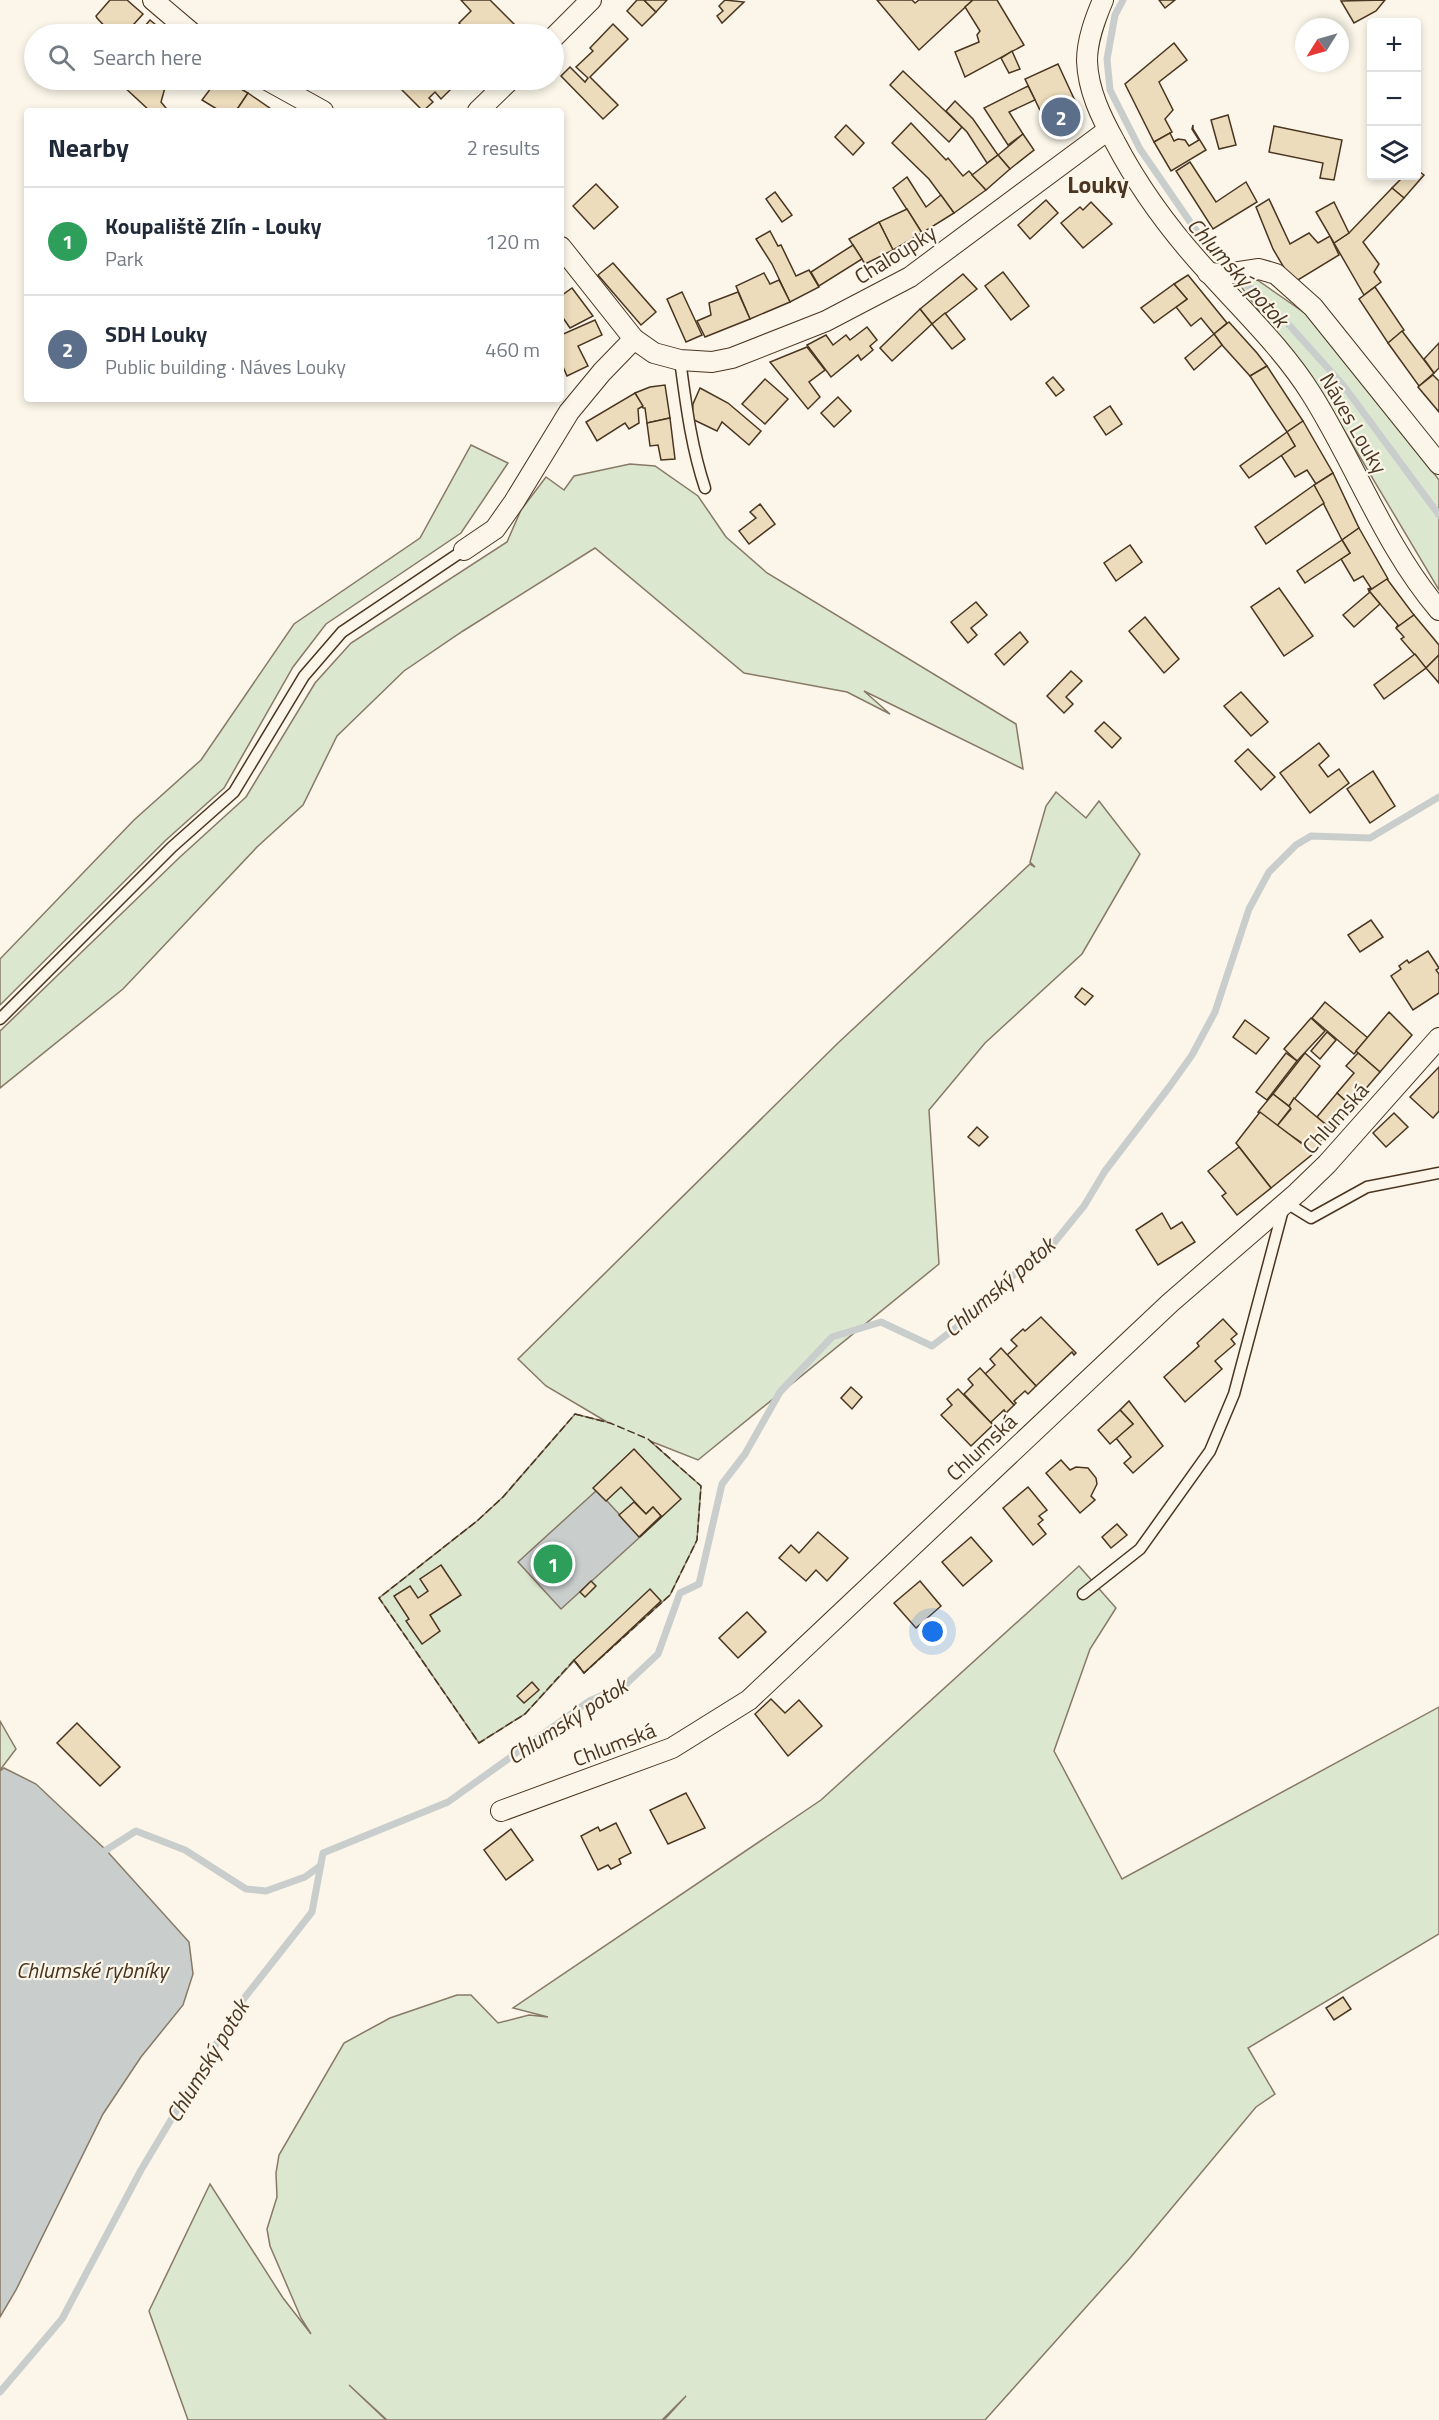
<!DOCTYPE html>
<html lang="en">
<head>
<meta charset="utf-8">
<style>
	:root { --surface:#fff; --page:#f6f6f7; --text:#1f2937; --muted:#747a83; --line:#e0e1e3; --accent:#0b8043 }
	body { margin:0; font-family:"Titillium Web",sans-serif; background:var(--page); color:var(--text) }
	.controls { position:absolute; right:18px; top:18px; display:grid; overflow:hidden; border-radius:6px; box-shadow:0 3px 9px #0003 }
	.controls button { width:54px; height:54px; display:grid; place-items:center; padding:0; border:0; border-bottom:2px solid var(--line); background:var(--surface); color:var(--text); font:30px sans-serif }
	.compass { position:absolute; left:1295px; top:18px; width:54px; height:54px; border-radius:50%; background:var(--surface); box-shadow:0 3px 9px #0003; rotate:233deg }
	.you { position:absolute; left:933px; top:1632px; width:21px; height:21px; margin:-15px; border:4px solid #fff; border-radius:50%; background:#1a73e8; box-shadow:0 0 0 9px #1a73e833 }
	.badge { display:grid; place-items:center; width:39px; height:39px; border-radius:50%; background:var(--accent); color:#fff; font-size:20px; font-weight:700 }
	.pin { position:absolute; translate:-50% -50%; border:3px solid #fff; box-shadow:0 2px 6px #0006 }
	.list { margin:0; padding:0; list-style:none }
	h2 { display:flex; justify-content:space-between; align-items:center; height:78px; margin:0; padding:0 24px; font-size:26px }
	h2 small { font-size:20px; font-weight:400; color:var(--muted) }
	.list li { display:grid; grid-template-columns:39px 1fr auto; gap:18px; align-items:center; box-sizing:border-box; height:108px; padding:0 24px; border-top:2px solid var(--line) }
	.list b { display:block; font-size:22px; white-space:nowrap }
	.list p { margin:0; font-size:20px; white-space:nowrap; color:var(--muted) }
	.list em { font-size:20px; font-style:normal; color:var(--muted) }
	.icon { flex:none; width:33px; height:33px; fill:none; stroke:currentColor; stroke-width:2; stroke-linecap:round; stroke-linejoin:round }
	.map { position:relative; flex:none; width:1439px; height:2420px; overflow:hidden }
	.search { position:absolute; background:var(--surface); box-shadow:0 3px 9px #0003; left:24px; top:24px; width:540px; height:66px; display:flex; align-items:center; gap:15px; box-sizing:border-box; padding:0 21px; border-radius:33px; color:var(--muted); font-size:22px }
	.panel { position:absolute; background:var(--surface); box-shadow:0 3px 9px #0003; left:24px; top:108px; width:540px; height:294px; border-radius:6px }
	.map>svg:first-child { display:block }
	.green { fill:#dce7d0; stroke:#887966; stroke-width:1.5 }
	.water { fill:#c9cecd; stroke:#887966; stroke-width:1.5 }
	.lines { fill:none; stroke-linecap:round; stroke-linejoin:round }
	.stream { stroke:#c9cecd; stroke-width:7 }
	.building { fill:#ecdcbc; stroke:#4a3520; stroke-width:1.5 }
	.service-casing { stroke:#4a3520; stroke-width:13 }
	.minor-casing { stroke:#4a3520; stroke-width:22 }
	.service { stroke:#fbf6e9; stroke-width:10 }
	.minor { stroke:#fbf6e9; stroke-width:20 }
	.fence { stroke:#4a3520; stroke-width:1.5; stroke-dasharray:8 3; stroke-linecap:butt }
	.labels { text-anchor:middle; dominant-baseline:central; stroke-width:4.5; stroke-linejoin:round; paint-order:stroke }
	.street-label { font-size:21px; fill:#4a3520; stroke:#fbf6e9 }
	.water-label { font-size:22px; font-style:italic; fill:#4a3520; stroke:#fbf6e9 }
	.quarter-label { font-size:24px; font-weight:bold; fill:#4a3520; stroke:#fbf6e9 }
</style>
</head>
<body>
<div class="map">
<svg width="1439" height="2420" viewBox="0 0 1439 2420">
	<rect width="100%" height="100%" fill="#fbf6e9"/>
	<g class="green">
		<polygon points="1253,277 1312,318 1356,370 1439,480 1439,590 1338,420 1240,285"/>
		<polygon points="471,445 508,463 461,533 326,624 293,667 224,788 166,840 0,1005 0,959 134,820 201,760 294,624 420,538"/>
		<polygon points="630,464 655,466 698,496 726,537 767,573 1016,724 1023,769 864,691 890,714 847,692 744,673 595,548 463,631 404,671 337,736 303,805 257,847 123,989 0,1088 0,1031 180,857 246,797 315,683 351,643 507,542 521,510 546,477 564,490 574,476"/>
		<polygon points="1056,792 1086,818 1099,801 1140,854 1082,954 985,1043 929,1110 939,1264 698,1460 650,1441 701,1486 697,1540 670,1595 584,1673 574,1661 525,1714 479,1743 379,1598 477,1521 503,1497 575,1414 607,1422 546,1386 518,1359 838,1043 1030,864 1035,867 1030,862 1046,806"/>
		<polygon points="1079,1566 1116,1608 1090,1649 1054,1751 1122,1879 1439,1707 1439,1934 1248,2048 1275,2094 1256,2107 1130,2258 985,2420 664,2420 686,2396 662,2420 387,2420 349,2385 386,2420 188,2420 149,2311 210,2184 283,2298 311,2334 301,2318 270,2246 267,2229 277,2197 276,2173 279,2155 344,2043 390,2018 457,1995 471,1995 498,2023 529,2015 548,2017 513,2008 821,1800"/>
		<polygon points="0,1721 16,1749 0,1770"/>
	</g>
	<g class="water">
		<polygon points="597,1490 640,1537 561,1609 518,1562"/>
		<polygon points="4,1768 36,1784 106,1850 189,1942 193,1974 183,2005 141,2057 103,2114 16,2290 0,2317 0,1771"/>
	</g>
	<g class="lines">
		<g class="stream">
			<polyline points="1123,0 1115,15 1107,59 1110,90 1140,149 1195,229 1245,283 1290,326 1343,385 1439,515"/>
			<polyline points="106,1850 136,1831 185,1850 246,1889 266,1891 305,1877 320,1866"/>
			<polyline points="0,2392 62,2319 141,2170 242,2001 312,1912 323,1853 448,1802 589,1701 624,1686 658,1654 680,1593 699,1584 722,1484 745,1454 780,1392 832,1337 881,1322 932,1346 962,1323 1003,1283 1049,1249 1084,1206 1105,1171 1170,1086 1192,1055 1215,1012 1249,909 1269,872 1296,845 1311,836 1370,838 1439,797"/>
		</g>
	</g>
	<g class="building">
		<polygon points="110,0 127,0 143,14 125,34 112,34 97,18 96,16"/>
		<polygon points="461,0 490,0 515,25 506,34 501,34 497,31 493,34 471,34 459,23 471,11"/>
		<polygon points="637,0 644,0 656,12 642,26 627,11"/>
		<polygon points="644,0 667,0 656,12"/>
		<polygon points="725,0 744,2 722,23 717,16 723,11 719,6"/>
		<polygon points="877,0 912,0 915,3 919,0 973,0 919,50"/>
		<polygon points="973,0 997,0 1024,45 965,77 955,52 979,42 977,35 980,31 965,7"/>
		<polygon points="1159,0 1175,0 1165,8"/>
		<polygon points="1385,0 1376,11 1354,23 1341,1"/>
		<polygon points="150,20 167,34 138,34"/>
		<polygon points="613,24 628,39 590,77 618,105 603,119 561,76 570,67 585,82 588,78 576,67 593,51 590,48"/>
		<polygon points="1174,43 1187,60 1159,82 1173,110 1165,119 1172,132 1154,142 1125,84"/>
		<polygon points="1012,51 1020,69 1009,73 1001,58"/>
		<polygon points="1058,64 1082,116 1050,131 1025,79"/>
		<polygon points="903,71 962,127 949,142 890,85"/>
		<polygon points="127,80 161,80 166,84 161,102 166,108 164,111 150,111 122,85"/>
		<polygon points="217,80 226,80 248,93 236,111 220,111 202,100"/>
		<polygon points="402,80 446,80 453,87 441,99 435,92 429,98 433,102 423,111 397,85"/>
		<polygon points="1028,86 1035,100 1009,112 1023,134 1008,145 984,108"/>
		<polygon points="248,93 274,111 236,111"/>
		<polygon points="955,101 973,119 998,155 987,163 967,132 946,111"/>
		<polygon points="1228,115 1236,145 1219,149 1211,120"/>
		<polygon points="911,123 946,160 948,158 963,176 969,171 986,190 954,213 929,179 892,143"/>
		<polygon points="846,125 864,143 853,155 835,137"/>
		<polygon points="1193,125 1193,129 1206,150 1171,171 1154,142 1170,133 1174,141 1178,139 1185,140 1189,146 1199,140 1192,129"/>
		<polygon points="1274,126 1342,140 1334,180 1320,178 1323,163 1269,152"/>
		<polygon points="1023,134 1034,150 1010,169 998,155"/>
		<polygon points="998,155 1010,169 986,190 972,175"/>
		<polygon points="1190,162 1216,202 1246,182 1257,202 1213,229 1176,171"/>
		<polygon points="1416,169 1424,175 1404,198 1392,188 1404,176 1416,176"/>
		<polygon points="907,177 926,207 941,195 954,213 922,233 893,188"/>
		<polygon points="596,184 618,207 594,229 573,206"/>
		<polygon points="1392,188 1404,198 1363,242 1379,264 1374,272 1381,282 1364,295 1334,243 1349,233"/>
		<polygon points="775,192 792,215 782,222 766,199"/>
		<polygon points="1269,199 1290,244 1309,233 1318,243 1330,236 1339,255 1293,283 1273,249 1256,207"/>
		<polygon points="1046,200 1058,213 1030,239 1018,225"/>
		<polygon points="1091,202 1112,224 1083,248 1061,223 1080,207 1083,210"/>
		<polygon points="1334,202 1349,233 1334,243 1316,212"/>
		<polygon points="907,209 922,233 893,250 879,222"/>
		<polygon points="879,222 893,250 865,264 849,239"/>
		<polygon points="770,231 778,246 781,245 796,276 809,270 819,287 790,302 772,264 756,239"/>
		<polygon points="853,245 862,259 819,286 811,272"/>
		<polygon points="613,263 656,312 641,325 598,275"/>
		<polygon points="1003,272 1029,306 1011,320 985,286"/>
		<polygon points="764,273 770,284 779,280 790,302 750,319 736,286"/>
		<polygon points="963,274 977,289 932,324 920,309"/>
		<polygon points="1188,275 1227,323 1214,334 1201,318 1191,326 1176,307 1187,299 1174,284"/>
		<polygon points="1174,284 1187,299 1154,323 1141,308"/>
		<polygon points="1375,287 1404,330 1388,343 1359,299"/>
		<polygon points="572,288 593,316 570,328 561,315 561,296"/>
		<polygon points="682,292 702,335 686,342 667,299"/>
		<polygon points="738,292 750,319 705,337 697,321 711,315 709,303"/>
		<polygon points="920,309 932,324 892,361 880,348"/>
		<polygon points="945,313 965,339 952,349 932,324"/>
		<polygon points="595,320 602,335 578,346 588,366 567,376 561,362 561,335"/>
		<polygon points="1229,322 1257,353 1267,366 1250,376 1222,345 1214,334"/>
		<polygon points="867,327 877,340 870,346 873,350 861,360 858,355 831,377 807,345 826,335 833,345 846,335 850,340"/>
		<polygon points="1402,331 1434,373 1419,386 1388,343"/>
		<polygon points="1214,334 1222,345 1194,370 1185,358"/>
		<polygon points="1439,343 1439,368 1434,373 1424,359"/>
		<polygon points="807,347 825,370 809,382 820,397 808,409 770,362"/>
		<polygon points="1267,366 1303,421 1287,432 1250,376"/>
		<polygon points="1433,375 1439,381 1439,412 1418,387"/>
		<polygon points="1053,377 1064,390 1056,396 1046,383"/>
		<polygon points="765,379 788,399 765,424 742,404"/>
		<polygon points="665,385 670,418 647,423 645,408 643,408 635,393 650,387"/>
		<polygon points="700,388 728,403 761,431 749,445 722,422 717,431 692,419 693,404"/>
		<polygon points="635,393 643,406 638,409 639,423 629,429 625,423 597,441 586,422"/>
		<polygon points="838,397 851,411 834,427 821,413"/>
		<polygon points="1110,406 1122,424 1106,435 1094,417"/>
		<polygon points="670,418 675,459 661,460 658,445 650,446 647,423"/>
		<polygon points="1303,421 1333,473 1316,484 1307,470 1295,477 1281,455 1295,446 1287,432"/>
		<polygon points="1287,432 1295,446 1249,478 1240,466"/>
		<polygon points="1333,473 1359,528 1342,540 1314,485"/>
		<polygon points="1314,485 1324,503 1266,544 1255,527"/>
		<polygon points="760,504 775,524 749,544 739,531 756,518 750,512"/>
		<polygon points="1359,528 1388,579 1369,591 1368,589 1371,588 1363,576 1354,581 1341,559 1350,553 1342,540"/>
		<polygon points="1342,540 1350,553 1305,583 1297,571"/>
		<polygon points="1130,545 1142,562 1116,581 1104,563"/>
		<polygon points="1387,579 1414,615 1396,628 1398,625 1369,591"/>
		<polygon points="1279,588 1313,636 1284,656 1251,607"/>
		<polygon points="1370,592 1380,604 1354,627 1343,615"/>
		<polygon points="976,602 987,615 971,628 977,635 968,643 951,622"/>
		<polygon points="1414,615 1439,645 1439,655 1426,668 1401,639 1404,637 1396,628"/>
		<polygon points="1145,617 1179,659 1164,673 1129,631"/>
		<polygon points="1020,632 1028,642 1004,665 995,654"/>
		<polygon points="1415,654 1426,668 1384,699 1374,685"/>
		<polygon points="1439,655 1439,683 1426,668"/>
		<polygon points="1071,671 1082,681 1066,697 1073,704 1064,713 1047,696"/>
		<polygon points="1241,692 1268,722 1251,736 1224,706"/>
		<polygon points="1104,722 1121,738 1112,748 1095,731"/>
		<polygon points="1319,743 1329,756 1319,765 1328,777 1339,769 1349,783 1310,813 1280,773"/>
		<polygon points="1248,749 1275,777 1261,790 1235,761"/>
		<polygon points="1373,771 1395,806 1370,823 1347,789"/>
		<polygon points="1371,920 1383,937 1360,952 1348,935"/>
		<polygon points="1428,951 1439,968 1436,970 1439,974 1439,993 1413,1010 1391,976 1401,969 1399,966 1407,960 1409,963"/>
		<polygon points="1082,988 1093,996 1085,1005 1075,997"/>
		<polygon points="1325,1002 1368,1038 1354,1054 1312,1018"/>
		<polygon points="1389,1012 1412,1035 1380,1072 1356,1051"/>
		<polygon points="1311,1018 1325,1031 1297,1061 1284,1049"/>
		<polygon points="1245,1020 1269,1038 1256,1054 1233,1037"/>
		<polygon points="1327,1032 1336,1040 1320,1059 1311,1051"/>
		<polygon points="1286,1053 1297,1061 1267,1100 1256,1092"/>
		<polygon points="1305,1053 1320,1066 1289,1106 1273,1094"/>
		<polygon points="1358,1053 1380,1072 1351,1106 1337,1093 1354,1073 1346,1066"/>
		<polygon points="1439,1067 1439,1111 1433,1118 1410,1097"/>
		<polygon points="1337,1093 1351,1106 1331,1129 1317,1117"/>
		<polygon points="1273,1094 1291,1108 1277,1126 1258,1112"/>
		<polygon points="1294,1098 1330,1128 1314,1151 1277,1126 1291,1109 1289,1106"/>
		<polygon points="1260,1112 1314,1153 1271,1188 1236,1143"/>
		<polygon points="1394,1113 1408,1127 1386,1147 1373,1133"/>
		<polygon points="977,1127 988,1137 979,1146 968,1137"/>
		<polygon points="1239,1147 1271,1188 1237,1215 1222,1196 1226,1193 1208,1171"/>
		<polygon points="1162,1213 1171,1229 1182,1222 1195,1242 1158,1265 1136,1230"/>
		<polygon points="1041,1317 1076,1353 1074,1355 1072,1352 1036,1386 1007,1355 1017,1346 1011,1340 1023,1329 1025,1331"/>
		<polygon points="1223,1319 1237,1334 1231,1339 1235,1344 1215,1361 1222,1369 1185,1402 1164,1377 1199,1346 1197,1343"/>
		<polygon points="1001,1348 1036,1386 1028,1394 1025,1391 1014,1401 1016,1403 1014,1405 985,1374 995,1365 990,1359"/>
		<polygon points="980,1368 1014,1405 1006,1413 1004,1410 991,1422 993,1425 964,1394 973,1385 968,1379"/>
		<polygon points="851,1387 862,1397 852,1409 841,1398"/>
		<polygon points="958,1389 993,1425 971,1446 941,1415 952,1405 947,1399"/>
		<polygon points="1129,1401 1163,1446 1133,1473 1124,1463 1131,1457 1116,1438 1133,1424 1120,1410"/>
		<polygon points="1120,1410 1133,1424 1110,1444 1098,1430"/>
		<polygon points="634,1449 681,1499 640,1537 661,1516 653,1507 646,1514 621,1487 606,1501 593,1488"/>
		<polygon points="1061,1460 1070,1470 1076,1467 1088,1468 1096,1478 1097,1484 1091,1496 1095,1500 1080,1513 1046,1473"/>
		<polygon points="1028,1487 1047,1510 1039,1516 1043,1520 1038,1524 1046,1534 1033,1545 1003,1508"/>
		<polygon points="634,1502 646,1514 653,1507 661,1516 639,1537 619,1515"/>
		<polygon points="1117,1524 1127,1535 1111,1548 1102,1537"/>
		<polygon points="818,1532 848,1558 827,1581 816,1570 806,1581 779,1558 791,1545 799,1553"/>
		<polygon points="971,1537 992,1561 963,1586 942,1562"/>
		<polygon points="441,1565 461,1595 430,1615 440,1631 422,1644 406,1621 409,1619 394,1596 410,1586 418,1598 428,1591 420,1579"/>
		<polygon points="591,1581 596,1586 585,1597 580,1592"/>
		<polygon points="920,1581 941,1606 916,1628 894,1603"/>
		<polygon points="650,1589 661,1601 584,1673 574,1660"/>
		<polygon points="747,1612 766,1632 738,1658 719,1638"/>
		<polygon points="532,1682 539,1690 524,1703 517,1696"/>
		<polygon points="771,1699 785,1713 799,1700 822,1726 788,1756 755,1714"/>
		<polygon points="77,1723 120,1767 100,1786 57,1743"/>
		<polygon points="686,1793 705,1828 668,1844 650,1810"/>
		<polygon points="616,1823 631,1853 619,1859 621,1864 611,1869 608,1865 598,1870 581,1836 598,1827 600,1831"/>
		<polygon points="511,1829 533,1860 506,1880 484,1850"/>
		<polygon points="1343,1997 1351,2009 1334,2020 1326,2008"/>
	</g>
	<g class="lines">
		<defs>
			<g id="service">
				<path d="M 680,360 C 686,404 691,446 705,488"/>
				<polyline points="0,1019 172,847 234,792 304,676 342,632 464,550"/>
				<polyline points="1083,1594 1140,1549 1210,1451 1234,1394 1285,1202 1311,1218 1367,1187 1439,1173"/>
			</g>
			<g id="minor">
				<polyline points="153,0 193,34"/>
				<path d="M 1103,0 C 1095,19 1087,40 1087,61 C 1088,90 1101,117 1115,142 C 1140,190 1173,234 1210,274 C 1245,313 1284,350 1312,395 C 1356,465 1385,547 1439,610"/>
				<polyline points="554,37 591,0"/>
				<polyline points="267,80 323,111"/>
				<polyline points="478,111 510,80"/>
				<polyline points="561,247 634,339 654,353 680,360 712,362 732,358 826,321 910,277 1108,130"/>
				<polyline points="1208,273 1226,274 1259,269 1276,274 1313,307 1439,464"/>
				<polyline points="464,550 495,529 514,502 569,412 602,372 634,339"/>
				<polyline points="501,1811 672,1748 749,1700 1170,1303 1297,1193 1327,1164 1439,1038"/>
			</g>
		</defs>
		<use href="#service" class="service-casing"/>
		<use href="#minor" class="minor-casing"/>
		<use href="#service" class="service"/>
		<use href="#minor" class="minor"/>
		<polygon class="fence" points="575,1414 610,1423 648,1439 701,1486 697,1540 670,1595 584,1673 574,1660 525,1714 479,1743 379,1598 477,1521 503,1497"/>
	</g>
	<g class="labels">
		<g class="street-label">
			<text transform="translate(895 254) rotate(-32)">Chaloupky</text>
			<text transform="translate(1354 423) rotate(60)">Náves Louky</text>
			<text transform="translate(1335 1118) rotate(-48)">Chlumská</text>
			<text transform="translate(981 1447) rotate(-43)">Chlumská</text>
			<text transform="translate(614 1744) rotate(-21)">Chlumská</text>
		</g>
		<g class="water-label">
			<text transform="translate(1238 272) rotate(48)">Chlumský potok</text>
			<text transform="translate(999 1287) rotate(-41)">Chlumský potok</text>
			<text transform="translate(567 1721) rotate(-33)">Chlumský potok</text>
			<text x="92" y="1970">Chlumské rybníky</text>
			<text transform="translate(207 2061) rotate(-59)">Chlumský potok</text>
		</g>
		<g class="quarter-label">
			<text x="1098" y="184">Louky</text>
		</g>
	</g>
</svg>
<div class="controls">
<button>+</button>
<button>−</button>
<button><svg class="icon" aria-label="layers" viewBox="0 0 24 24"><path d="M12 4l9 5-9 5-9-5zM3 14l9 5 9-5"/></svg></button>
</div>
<svg class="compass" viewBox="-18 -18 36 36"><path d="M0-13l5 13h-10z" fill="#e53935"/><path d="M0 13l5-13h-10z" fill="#747a83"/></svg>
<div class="you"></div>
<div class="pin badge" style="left:553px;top:1564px;background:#2e9e5b">1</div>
<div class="pin badge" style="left:1061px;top:117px;background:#5c6f8a">2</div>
<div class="search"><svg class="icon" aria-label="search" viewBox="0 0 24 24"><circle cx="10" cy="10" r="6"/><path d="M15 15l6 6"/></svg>Search here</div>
<section class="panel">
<h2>Nearby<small>2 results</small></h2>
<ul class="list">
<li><span class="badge" style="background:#2e9e5b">1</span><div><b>Koupaliště Zlín - Louky</b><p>Park</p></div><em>120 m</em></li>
<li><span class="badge" style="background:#5c6f8a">2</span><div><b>SDH Louky</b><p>Public building · Náves Louky</p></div><em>460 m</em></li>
</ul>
</section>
</div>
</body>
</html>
